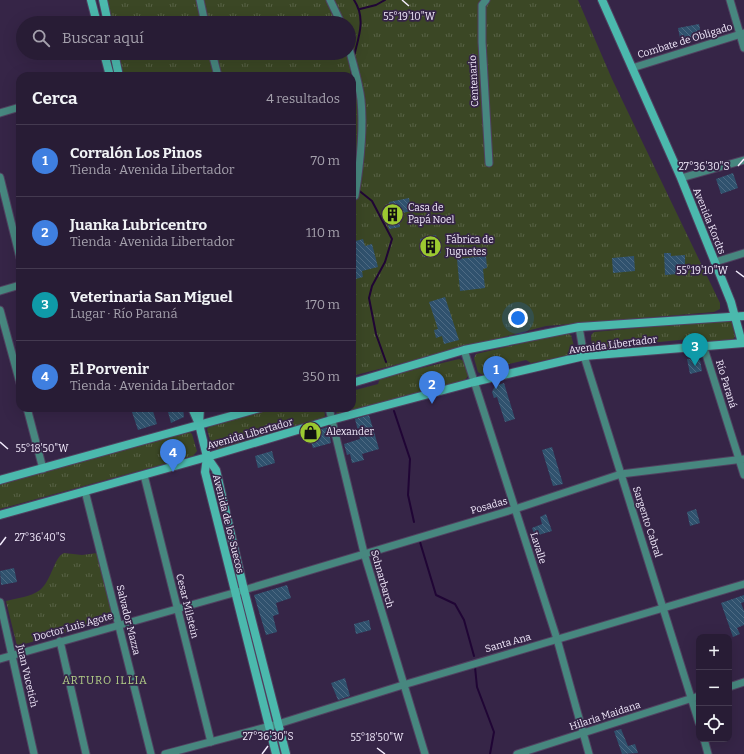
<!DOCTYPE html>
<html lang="es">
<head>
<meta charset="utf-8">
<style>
	:root { --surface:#281c35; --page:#342941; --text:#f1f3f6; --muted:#a5a1ad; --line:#443a50; --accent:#9cca31 }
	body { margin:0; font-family:Bitter,serif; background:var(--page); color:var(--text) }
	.controls { position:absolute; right:12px; bottom:12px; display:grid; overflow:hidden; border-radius:8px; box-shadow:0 4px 16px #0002 }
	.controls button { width:36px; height:36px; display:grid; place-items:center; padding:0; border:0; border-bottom:1px solid var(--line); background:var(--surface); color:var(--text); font:20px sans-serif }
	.you { position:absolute; left:518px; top:318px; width:14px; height:14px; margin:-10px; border:3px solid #fff; border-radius:50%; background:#1a73e8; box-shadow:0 0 0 6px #1a73e833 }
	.badge { display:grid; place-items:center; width:26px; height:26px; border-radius:50%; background:var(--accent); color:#fff; font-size:13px; font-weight:700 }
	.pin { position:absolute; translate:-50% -33px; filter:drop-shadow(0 1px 2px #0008) }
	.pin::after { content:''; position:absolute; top:21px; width:14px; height:12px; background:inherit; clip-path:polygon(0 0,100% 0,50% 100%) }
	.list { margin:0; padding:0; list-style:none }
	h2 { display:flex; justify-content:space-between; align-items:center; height:52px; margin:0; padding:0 16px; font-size:17px }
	h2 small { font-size:13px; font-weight:400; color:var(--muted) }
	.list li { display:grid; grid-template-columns:26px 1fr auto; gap:12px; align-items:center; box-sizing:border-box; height:72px; padding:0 16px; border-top:1px solid var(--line) }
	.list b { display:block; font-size:15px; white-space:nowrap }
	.list p { margin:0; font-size:13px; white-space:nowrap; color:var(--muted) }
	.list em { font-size:13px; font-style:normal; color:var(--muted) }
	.icon { flex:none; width:22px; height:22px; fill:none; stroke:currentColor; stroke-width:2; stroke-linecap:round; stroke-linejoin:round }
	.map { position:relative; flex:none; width:744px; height:754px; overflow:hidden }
	.search { position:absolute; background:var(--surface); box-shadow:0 4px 16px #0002; left:16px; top:16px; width:340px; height:44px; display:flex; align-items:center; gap:10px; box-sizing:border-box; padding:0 14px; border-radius:22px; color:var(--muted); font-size:15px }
	.panel { position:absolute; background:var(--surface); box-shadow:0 4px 16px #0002; left:16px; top:72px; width:340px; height:340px; border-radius:12px }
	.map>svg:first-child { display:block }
	.park { fill:url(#park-tufts) }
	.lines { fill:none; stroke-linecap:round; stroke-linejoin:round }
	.stream { stroke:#200535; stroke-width:2 }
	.building { fill:url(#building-back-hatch) }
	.minor-casing { stroke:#504160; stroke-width:9 }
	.secondary-casing { stroke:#504160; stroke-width:10 }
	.minor { stroke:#47877f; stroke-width:7 }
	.secondary { stroke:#4bb9ad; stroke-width:8 }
	.ticks { fill:none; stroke:#f2eafc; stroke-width:1.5 }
	.labels { text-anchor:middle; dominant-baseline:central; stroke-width:3.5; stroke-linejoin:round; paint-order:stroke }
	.street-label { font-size:10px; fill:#f2eafc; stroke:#362547 }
	.poi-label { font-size:10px; fill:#f2eafc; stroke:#362547; text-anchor:start }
	.neighbourhood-label { font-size:11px; letter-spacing:1px; fill:#b4d088; stroke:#362547 }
	.ticks-label { font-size:10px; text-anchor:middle; fill:#f2eafc; stroke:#362547; stroke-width:3.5; stroke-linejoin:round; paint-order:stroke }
</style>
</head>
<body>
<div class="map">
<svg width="744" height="754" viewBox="0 0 744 754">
	<defs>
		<pattern id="park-tufts" width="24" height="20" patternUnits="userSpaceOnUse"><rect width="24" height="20" fill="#3b4725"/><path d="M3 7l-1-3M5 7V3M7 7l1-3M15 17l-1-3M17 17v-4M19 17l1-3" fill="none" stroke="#586246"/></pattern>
		<pattern id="building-back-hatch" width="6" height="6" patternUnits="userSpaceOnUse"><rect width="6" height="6" fill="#30526e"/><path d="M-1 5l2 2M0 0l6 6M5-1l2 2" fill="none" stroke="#4e6b84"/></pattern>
	</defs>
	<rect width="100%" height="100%" fill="#362547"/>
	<g class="park">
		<polygon points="106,0 578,0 612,79 720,303 720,309 714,312 546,326 352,376 352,76 124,76 118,53 349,53 349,23 111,23"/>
		<polygon points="728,320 732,323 735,337 732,340 693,344 689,339 650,343 648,347 594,352 592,350 591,335 594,332"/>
		<polygon points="566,333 571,335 576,354 531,363 526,360 497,367 494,373 483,375 478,372 474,358 476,354"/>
		<polygon points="459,359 464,361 469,375 464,381 338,415 334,408 352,408 352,391 378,384 380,378"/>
		<polygon points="274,408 324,408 325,416 321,420 218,449 212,447 207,429 212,424"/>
		<polygon points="188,431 192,434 197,451 193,456 0,509 0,482 13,481"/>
		<path d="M 64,553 L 82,555 L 97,553 L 114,620 L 17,646 L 6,601 C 17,598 31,597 40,590 C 52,580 54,557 64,553 Z"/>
	</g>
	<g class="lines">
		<g class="stream">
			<path d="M 354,0 C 366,18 359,36 354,56"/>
			<polyline points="360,9 376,5 385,0"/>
			<polyline points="351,68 352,76"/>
			<polyline points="352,79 355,105 352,120"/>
			<polyline points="352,165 354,181"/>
			<polyline points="357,189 372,201 392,239 385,262 372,286 369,298 376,334 386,362"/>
			<polyline points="394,411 410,459 408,495 414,522"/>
			<polyline points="420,542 436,595 455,604 464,620 474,656"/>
			<polyline points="475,667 477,687 494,732 490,754"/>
		</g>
	</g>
	<g class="building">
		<polygon points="699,24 702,39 681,43 678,28"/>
		<polygon points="733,173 738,188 721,194 716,179"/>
		<polygon points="409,198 411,211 398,214 400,227 389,229 386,213 391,212 389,202"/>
		<polygon points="436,235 441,253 424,257 420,239"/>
		<polygon points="363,239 365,246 372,244 378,267 362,271 363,277 352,280 352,242"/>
		<polygon points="664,253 671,253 671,256 685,255 685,268 678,268 678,274 665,275"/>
		<polygon points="486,256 487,268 483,269 485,288 460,291 457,259"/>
		<polygon points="634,256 635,271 613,273 612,258"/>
		<polygon points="445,297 459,340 444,344 442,336 436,338 434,330 438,329 429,302"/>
		<polygon points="696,358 700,360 702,371 690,374 687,359"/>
		<polygon points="504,383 515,419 505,422 497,397 494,398 492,392 495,386"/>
		<polygon points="144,408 152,408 157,424 138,430 132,412"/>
		<polygon points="167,408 183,408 184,417 171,423"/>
		<polygon points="369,415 379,449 362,454 364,460 352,463 350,454 347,455 344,444 360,439 355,419"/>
		<polygon points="328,427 331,443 313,448 308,433"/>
		<polygon points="552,447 563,484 553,486 542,450"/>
		<polygon points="272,451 275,463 258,468 255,456"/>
		<polygon points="696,509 700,523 690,526 687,512"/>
		<polygon points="546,514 552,531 535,536 532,528 542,524 540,517"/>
		<polygon points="14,568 17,582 1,585 0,571"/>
		<polygon points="287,585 291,598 276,603 279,614 273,616 277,632 266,635 254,595"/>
		<polygon points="744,595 744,602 741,603 744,611 744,625 737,628 740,634 733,637 721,603"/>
		<polygon points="369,620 371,630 356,634 354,624"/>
		<polygon points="345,678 350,696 338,700 331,683"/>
		<polygon points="621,729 628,746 635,744 638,753 622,754 614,731"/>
	</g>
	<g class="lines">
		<defs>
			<g id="minor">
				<polyline points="200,0 205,23"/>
				<polyline points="330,0 341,23"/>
				<polyline points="486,0 482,5 482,42 489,163"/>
				<polyline points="730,0 744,48"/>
				<path d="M 349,48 C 353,65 359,82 361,100 C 364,131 360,165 355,196 L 352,197"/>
				<polyline points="212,53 218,76"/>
				<polyline points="632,68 744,33"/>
				<polyline points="0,113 20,107"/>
				<polyline points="0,177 20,258"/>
				<polyline points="681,178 744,160"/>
				<polyline points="715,262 744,253"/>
				<polyline points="0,291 20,285"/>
				<polyline points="0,310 20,383"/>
				<polyline points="579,327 584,356 699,723"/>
				<polyline points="703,345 744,475"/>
				<polyline points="464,350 557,639 589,754"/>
				<polyline points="27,408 43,469"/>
				<polyline points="329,408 364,553 425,754"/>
				<polyline points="144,475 211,742"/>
				<polyline points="85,491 151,754"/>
				<polyline points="0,602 34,754"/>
				<polyline points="60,641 86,754"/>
				<polyline points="0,659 244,590 515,509 621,474 744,459"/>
				<polyline points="729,687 744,682"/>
				<polyline points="704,739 708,754"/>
				<polyline points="165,754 278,724 403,685 744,584"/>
				<polyline points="517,754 699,696"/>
			</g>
			<g id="secondary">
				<polyline points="91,0 97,23"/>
				<polyline points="103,0 108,23"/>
				<polyline points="602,0 681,178 731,302 742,343"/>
				<polyline points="104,53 110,76"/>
				<polyline points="114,53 119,76"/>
				<polyline points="352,383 464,350 579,327 744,316"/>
				<polyline points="192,408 199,424 207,457 216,470 244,590 286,754"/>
				<polyline points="199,424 200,408"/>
				<polyline points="207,457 205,472 276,754"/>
				<polyline points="0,480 260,408"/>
				<polyline points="0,515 207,457 331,420 474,382 584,356 744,343"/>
			</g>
		</defs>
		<use href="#minor" class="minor-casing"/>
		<use href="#secondary" class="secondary-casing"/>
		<use href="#minor" class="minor"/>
		<use href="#secondary" class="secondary"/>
	</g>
	<path class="ticks" d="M 402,0 L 409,6M 738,166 L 744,159M 736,271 L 744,277M 0,442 L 8,449M 0,545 L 6,537M 377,748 L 385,754M 262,754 L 268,746"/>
	<defs>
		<symbol id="building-disc" viewBox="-11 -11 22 22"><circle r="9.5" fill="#9cca31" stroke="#362547"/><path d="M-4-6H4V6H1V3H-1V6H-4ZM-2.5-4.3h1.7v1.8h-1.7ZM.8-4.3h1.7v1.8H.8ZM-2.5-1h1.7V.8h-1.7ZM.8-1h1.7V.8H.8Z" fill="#111"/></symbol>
		<symbol id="shop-disc" viewBox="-11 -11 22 22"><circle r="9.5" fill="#9cca31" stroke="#362547"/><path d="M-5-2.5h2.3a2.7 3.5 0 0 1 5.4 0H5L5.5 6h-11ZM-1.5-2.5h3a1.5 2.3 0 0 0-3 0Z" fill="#111"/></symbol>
	</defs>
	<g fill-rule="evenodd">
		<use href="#building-disc" x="380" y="202" width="25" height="25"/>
		<use href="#building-disc" x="418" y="234" width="25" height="25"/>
		<use href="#shop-disc" x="298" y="420" width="25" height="25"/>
	</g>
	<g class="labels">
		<g class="street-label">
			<text transform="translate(685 41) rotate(-17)">Combate de Obligado</text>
			<text transform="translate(474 81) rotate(-93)">Centenario</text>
			<text transform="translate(709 221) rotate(68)">Avenida Kordts</text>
			<text transform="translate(613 345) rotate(-7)">Avenida Libertador</text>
			<text transform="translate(726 384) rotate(73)">Río Paraná</text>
			<text transform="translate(250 434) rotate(-16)">Avenida Libertador</text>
			<text transform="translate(489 506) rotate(-16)">Posadas</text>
			<text transform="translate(647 522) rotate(72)">Sargento Cabral</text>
			<text transform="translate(228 524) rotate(76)">Avenida de los Suecos</text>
			<text transform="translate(538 548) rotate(72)">Lavalle</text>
			<text transform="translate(382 579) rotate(74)">Schnarbarch</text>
			<text transform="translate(187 606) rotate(76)">Cesar Milstein</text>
			<text transform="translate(128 620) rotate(76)">Salvador Mazza</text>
			<text transform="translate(73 627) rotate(-16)">Doctor Luis Agote</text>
			<text transform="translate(508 643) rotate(-16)">Santa Ana</text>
			<text transform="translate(27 676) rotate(77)">Juan Vucetich</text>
			<text transform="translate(605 716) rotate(-18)">Hilaria Maidana</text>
		</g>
		<g class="poi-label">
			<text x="408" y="208">Casa de<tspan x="408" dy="12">Papá Noel</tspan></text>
			<text x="446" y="240">Fábrica de<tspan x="446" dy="12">Juguetes</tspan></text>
			<text x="326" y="432">Alexander</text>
		</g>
		<g class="neighbourhood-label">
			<text x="105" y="680">ARTURO ILLIA</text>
		</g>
	</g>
	<g class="ticks-label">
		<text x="409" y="20">55°19'10"W</text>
		<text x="704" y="170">27°36'30"S</text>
		<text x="702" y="274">55°19'10"W</text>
		<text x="42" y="452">55°18'50"W</text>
		<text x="40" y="541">27°36'40"S</text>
		<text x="268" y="740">27°36'30"S</text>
		<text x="377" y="741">55°18'50"W</text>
	</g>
</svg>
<div class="controls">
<button>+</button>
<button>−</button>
<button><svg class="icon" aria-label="locate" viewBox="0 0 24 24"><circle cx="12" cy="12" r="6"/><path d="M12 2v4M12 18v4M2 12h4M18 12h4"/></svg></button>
</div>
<div class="you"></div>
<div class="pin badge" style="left:496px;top:389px;background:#3f7fe0">1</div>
<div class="pin badge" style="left:432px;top:404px;background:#3f7fe0">2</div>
<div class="pin badge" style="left:695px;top:366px;background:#0f9aa8">3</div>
<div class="pin badge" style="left:173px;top:472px;background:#3f7fe0">4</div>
<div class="search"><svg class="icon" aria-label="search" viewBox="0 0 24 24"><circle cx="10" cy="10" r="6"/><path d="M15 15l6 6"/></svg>Buscar aquí</div>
<section class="panel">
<h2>Cerca<small>4 resultados</small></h2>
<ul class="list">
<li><span class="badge" style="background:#3f7fe0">1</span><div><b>Corralón Los Pinos</b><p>Tienda · Avenida Libertador</p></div><em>70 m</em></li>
<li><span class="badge" style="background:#3f7fe0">2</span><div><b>Juanka Lubricentro</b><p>Tienda · Avenida Libertador</p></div><em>110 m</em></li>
<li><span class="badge" style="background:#0f9aa8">3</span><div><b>Veterinaria San Miguel</b><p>Lugar · Río Paraná</p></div><em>170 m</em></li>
<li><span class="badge" style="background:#3f7fe0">4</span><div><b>El Porvenir</b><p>Tienda · Avenida Libertador</p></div><em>350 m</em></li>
</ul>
</section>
</div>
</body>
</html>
